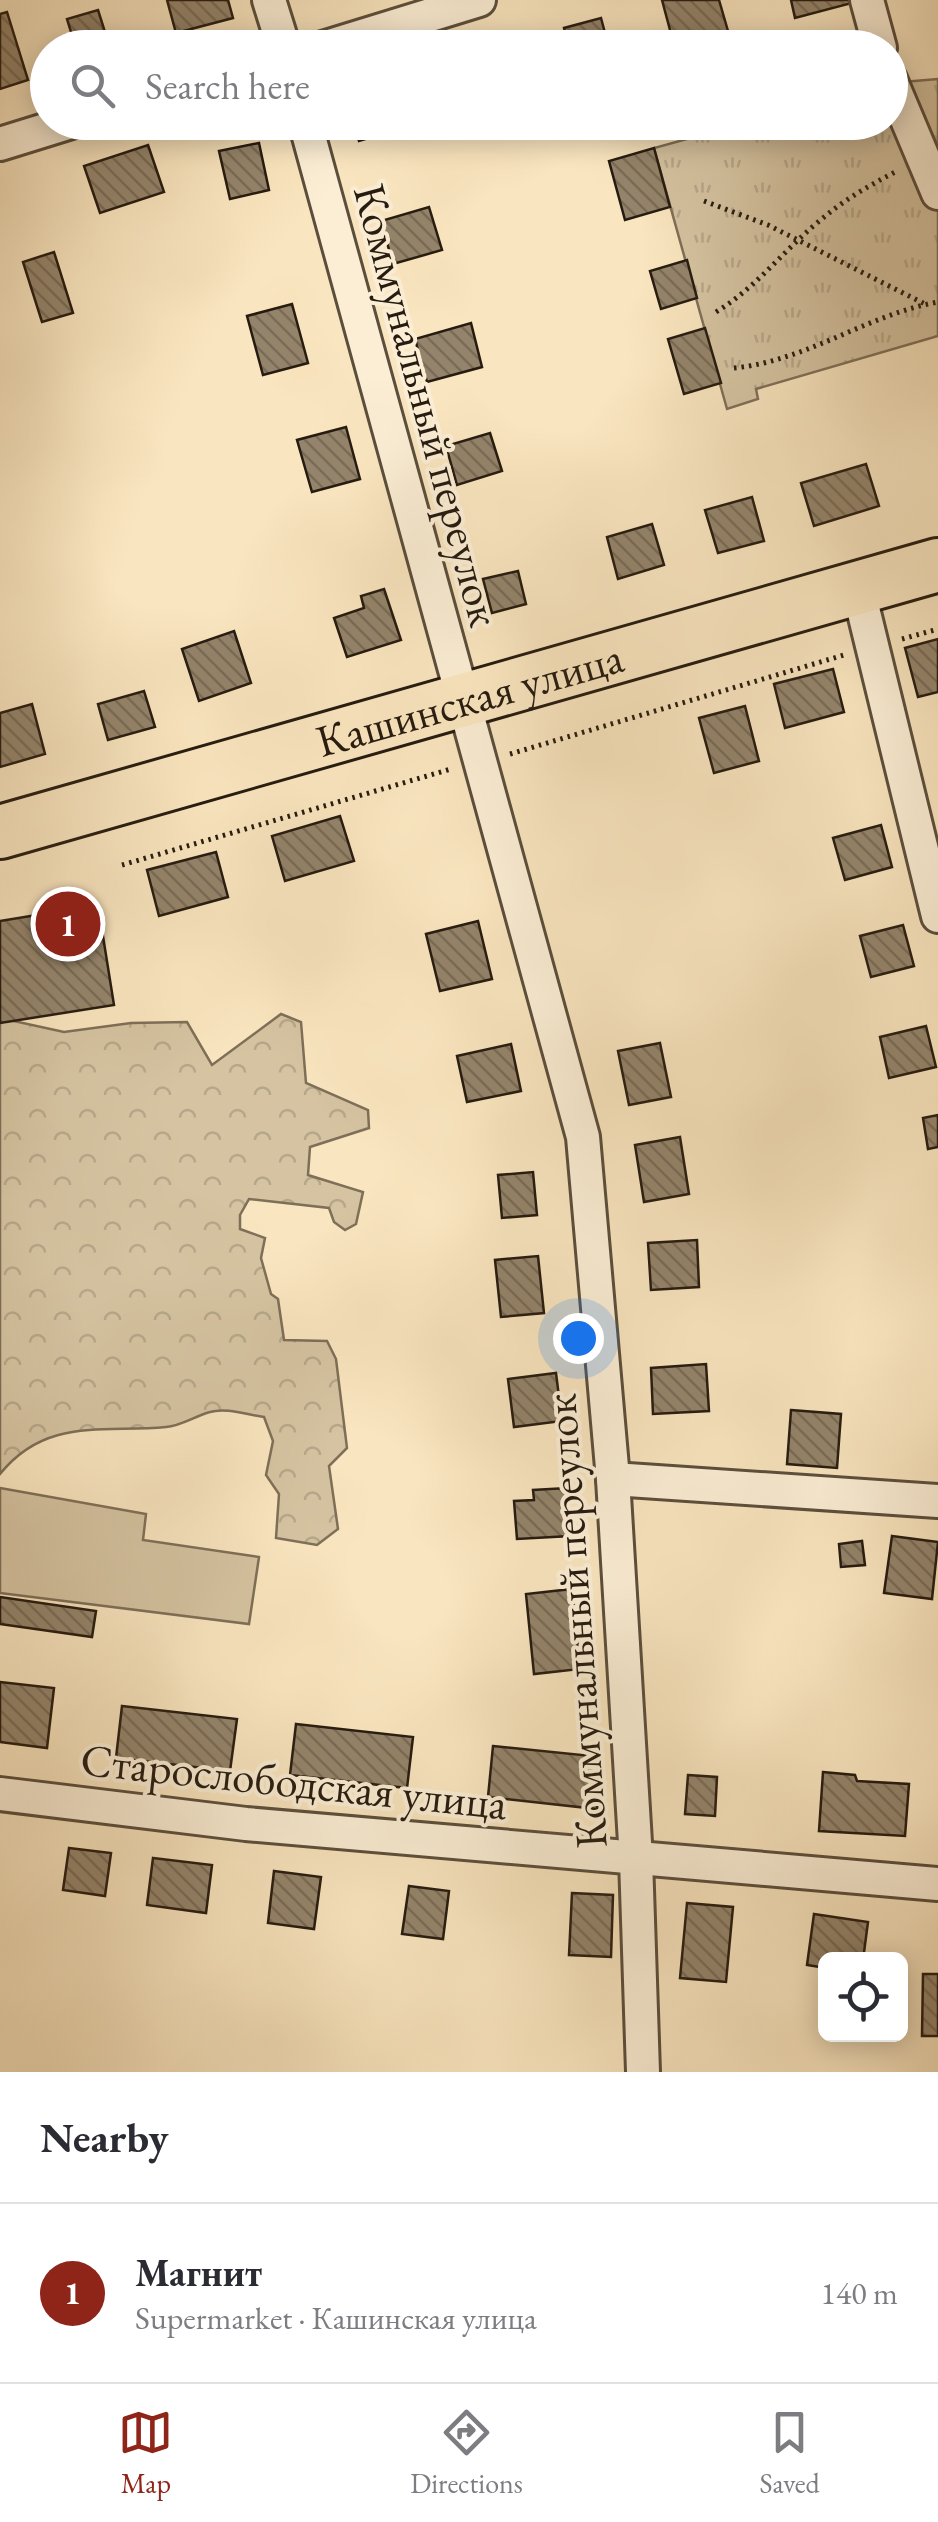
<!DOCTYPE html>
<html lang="en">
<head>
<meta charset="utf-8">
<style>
	:root { --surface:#fff; --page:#f2f2f3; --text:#2b2b33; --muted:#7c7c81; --line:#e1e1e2; --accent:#8f2418 }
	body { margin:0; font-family:"EB Garamond",serif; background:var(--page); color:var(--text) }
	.controls { position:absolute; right:30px; bottom:30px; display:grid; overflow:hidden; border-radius:15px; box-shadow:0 5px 25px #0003 }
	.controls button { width:90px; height:90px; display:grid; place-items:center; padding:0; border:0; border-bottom:2px solid var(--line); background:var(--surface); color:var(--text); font:50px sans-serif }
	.you { position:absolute; left:578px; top:1338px; width:35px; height:35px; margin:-25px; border:8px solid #fff; border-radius:50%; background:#1a73e8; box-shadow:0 0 0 15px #1a73e833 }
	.badge { display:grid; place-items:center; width:65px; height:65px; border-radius:50%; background:var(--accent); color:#fff; font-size:32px; font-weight:700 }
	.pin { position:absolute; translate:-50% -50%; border:5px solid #fff; box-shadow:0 2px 10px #0006 }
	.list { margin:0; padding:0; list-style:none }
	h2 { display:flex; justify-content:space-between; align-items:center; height:130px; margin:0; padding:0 40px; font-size:42px }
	h2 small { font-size:32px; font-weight:400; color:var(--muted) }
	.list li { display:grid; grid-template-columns:65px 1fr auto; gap:30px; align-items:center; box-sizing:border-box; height:180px; padding:0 40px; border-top:2px solid var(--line) }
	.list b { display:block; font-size:38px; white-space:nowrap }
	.list p { margin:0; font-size:32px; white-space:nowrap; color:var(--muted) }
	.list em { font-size:32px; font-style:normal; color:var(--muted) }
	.icon { flex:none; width:55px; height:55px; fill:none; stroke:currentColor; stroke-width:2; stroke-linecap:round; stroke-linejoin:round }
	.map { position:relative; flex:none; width:938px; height:2072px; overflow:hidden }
	.search { position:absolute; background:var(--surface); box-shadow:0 5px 25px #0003; left:30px; right:30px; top:30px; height:110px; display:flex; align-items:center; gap:25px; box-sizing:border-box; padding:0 35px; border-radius:55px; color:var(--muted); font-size:38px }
	.sheet { height:310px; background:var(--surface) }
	nav { display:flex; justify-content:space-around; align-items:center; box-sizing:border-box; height:140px; border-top:2px solid var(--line); background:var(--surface); font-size:28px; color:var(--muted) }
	nav a { display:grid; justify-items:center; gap:5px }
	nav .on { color:var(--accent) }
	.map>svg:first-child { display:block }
	.grass { fill:url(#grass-tufts); stroke:#7e6f58; stroke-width:2.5 }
	.forest { fill:url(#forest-crowns); stroke:#7e6f58; stroke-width:2.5 }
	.garden { fill:#d5c3a1; stroke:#7e6f58; stroke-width:2.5 }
	.building { fill:url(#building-back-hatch); stroke:#261b10; stroke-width:2.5 }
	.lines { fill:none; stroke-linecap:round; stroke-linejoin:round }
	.street-casing { stroke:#5b4e3c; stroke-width:38 }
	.primary-casing { stroke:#261b10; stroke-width:58 }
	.path { stroke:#261b10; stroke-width:5; stroke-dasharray:2.5 5; stroke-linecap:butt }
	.street { stroke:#fbeed5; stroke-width:32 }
	.primary { stroke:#f9e5bf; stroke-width:52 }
	.labels { text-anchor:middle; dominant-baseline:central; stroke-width:8; stroke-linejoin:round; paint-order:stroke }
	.street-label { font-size:45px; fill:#261b10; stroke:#fbeed5 }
</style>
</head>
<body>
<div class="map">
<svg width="938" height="2072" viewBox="0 0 938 2072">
	<defs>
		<pattern id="grass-tufts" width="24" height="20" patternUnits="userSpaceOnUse" patternTransform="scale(2.5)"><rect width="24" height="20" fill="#d5c3a1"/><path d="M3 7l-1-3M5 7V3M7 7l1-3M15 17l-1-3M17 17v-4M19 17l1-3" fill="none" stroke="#b7a78a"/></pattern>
		<pattern id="forest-crowns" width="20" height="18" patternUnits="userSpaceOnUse" patternTransform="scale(2.5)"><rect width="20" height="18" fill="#d5c3a1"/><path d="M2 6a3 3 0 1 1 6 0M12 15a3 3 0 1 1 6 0" fill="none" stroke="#b7a78a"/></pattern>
		<pattern id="building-back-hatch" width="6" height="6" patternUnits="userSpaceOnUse" patternTransform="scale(2.5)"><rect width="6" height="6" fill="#94846b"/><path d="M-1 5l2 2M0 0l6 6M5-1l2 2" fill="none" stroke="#796b57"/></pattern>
	</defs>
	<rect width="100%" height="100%" fill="#f9e5bf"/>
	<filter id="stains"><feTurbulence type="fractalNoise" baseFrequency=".002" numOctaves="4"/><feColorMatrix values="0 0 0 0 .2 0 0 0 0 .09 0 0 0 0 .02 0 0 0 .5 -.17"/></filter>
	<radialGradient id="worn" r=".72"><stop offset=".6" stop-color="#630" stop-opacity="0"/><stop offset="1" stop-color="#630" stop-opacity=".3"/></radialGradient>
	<polygon class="grass" points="938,79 938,336 756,389 758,399 727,409 654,148 745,123 890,122 891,83"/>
	<path class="forest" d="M 281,1014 L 301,1022 L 306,1083 L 368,1110 L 369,1128 L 310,1147 L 308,1175 L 363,1192 L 356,1224 L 345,1230 L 334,1222 L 329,1208 L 249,1199 L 240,1215 L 240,1229 L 265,1238 L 261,1258 L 271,1294 L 278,1299 L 284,1340 L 327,1341 L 336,1359 L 347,1448 L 329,1466 L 338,1529 L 317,1545 L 276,1538 L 279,1494 L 266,1475 L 273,1441 L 264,1417 C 248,1415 226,1407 210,1412 C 195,1416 181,1426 166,1427 C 102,1433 46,1417 0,1474 L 0,1018 L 64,1032 L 131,1023 L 187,1022 L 212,1065 Z"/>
	<polygon class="garden" points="0,1488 146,1514 143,1540 259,1557 249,1624 0,1593"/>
	<g class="building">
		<polygon points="167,0 228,0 233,18 176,33"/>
		<polygon points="662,0 719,0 728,31 674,45"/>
		<polygon points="791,0 851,0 852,3 795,18"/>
		<polygon points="98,10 110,48 76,48 67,19"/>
		<polygon points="7,12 28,80 0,89 0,14"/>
		<polygon points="601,18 609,48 569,48 564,28"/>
		<polygon points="353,122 397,122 399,129 359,141"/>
		<polygon points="259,143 269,190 230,199 219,151"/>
		<polygon points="148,145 164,192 100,213 84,166"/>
		<polygon points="654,148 670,207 625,220 609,161"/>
		<polygon points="429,207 442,250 393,264 381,221"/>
		<polygon points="54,252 73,313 42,322 23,262"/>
		<polygon points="687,260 697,298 661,309 650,271"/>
		<polygon points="292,304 308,363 263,375 247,316"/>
		<polygon points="471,323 482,367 427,382 415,339"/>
		<polygon points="705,328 721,383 684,394 668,339"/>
		<polygon points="346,427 360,479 312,492 297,440"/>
		<polygon points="490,433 502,471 457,485 446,446"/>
		<polygon points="866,464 879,506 814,526 801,483"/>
		<polygon points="752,497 764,541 718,553 705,510"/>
		<polygon points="652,524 664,565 618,579 607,537"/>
		<polygon points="518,571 526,604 492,613 483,579"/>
		<polygon points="384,589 401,640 347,657 334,618 364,608 361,596"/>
		<polygon points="234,631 251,683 199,701 182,649"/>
		<polygon points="938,639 938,692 918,697 905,648"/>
		<polygon points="833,669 844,712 785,728 774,684"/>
		<polygon points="144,691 155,727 108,740 98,704"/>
		<polygon points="32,704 45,754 0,767 0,713"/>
		<polygon points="745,706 759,761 714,773 699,718"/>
		<polygon points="340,816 354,861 285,881 272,836"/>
		<polygon points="881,825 892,867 845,880 833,838"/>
		<polygon points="216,852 228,897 159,916 147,870"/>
		<polygon points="98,905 114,1005 0,1023 0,921"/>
		<polygon points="478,921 492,979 440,991 426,934"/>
		<polygon points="903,925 914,966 871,977 860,936"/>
		<polygon points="926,1026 936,1067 889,1078 880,1037"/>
		<polygon points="660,1043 671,1097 629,1105 618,1051"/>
		<polygon points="511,1044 521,1091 467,1102 457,1056"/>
		<polygon points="938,1115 938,1147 928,1149 923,1118"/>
		<polygon points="680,1137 689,1194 644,1202 635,1145"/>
		<polygon points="533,1172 537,1215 502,1218 498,1175"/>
		<polygon points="697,1240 699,1287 651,1290 648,1243"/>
		<polygon points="538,1256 544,1313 501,1317 495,1260"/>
		<polygon points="706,1364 709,1411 653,1414 651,1368"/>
		<polygon points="556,1373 562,1421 514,1427 508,1379"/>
		<polygon points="791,1410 841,1414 837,1468 787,1464"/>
		<polygon points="567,1488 570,1536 517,1539 514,1501 534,1500 533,1490"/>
		<polygon points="892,1536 938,1542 932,1599 884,1593"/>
		<polygon points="862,1541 865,1565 841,1567 839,1544"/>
		<polygon points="572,1589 580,1669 534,1674 526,1594"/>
		<polygon points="0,1597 96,1611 92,1637 0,1624"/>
		<polygon points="0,1682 54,1688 47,1748 0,1742"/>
		<polygon points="122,1706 237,1719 230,1771 116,1758"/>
		<polygon points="296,1724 413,1737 407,1788 290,1775"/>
		<polygon points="493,1746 602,1757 597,1809 488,1797"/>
		<polygon points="823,1772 855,1775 857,1781 909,1784 905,1836 819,1831"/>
		<polygon points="688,1775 717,1777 715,1816 685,1814"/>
		<polygon points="69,1848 111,1853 105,1896 63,1890"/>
		<polygon points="153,1858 212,1865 206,1913 147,1905"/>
		<polygon points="274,1871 321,1877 314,1929 268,1923"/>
		<polygon points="409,1886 449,1891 443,1939 402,1934"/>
		<polygon points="572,1893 613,1895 611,1957 569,1955"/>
		<polygon points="687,1903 733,1907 726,1982 680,1978"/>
		<polygon points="814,1914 868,1922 863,1960 826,1960 826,1968 807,1965"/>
		<polygon points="923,1974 938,1974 938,2036 922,2036"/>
	</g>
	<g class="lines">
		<defs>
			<g id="street">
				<polyline points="269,0 284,48"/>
				<polyline points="867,0 880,48"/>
				<polyline points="323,48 479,0"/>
				<polyline points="890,79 938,193"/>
				<polyline points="305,122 583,1137 613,1479 636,1859 643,2072"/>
				<polyline points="0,144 71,122"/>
				<polyline points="858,588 938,916"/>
				<polyline points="613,1479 938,1501"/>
				<polyline points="0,1794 246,1824 938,1884"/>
			</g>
			<g id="primary">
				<path id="s1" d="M 0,832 L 938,565"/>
			</g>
		</defs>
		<use href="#street" class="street-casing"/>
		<use href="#primary" class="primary-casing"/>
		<g class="path">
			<polyline points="704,201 768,225 925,304"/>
			<path d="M 716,312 C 758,286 780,254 817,223 C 842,201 868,186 897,171"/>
			<path d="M 734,368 C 807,361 866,315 938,302"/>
			<polyline points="902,639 938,629"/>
			<polyline points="510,754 844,655"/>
			<polyline points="122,865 451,769"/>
		</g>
		<use href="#street" class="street"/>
		<use href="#primary" class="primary"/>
	</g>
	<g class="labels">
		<g class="street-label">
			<text transform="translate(428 405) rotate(75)">Коммунальный переулок</text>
			<text stroke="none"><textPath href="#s1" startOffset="488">Кашинская улица</textPath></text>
			<text transform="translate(575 1621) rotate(-94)">Коммунальный переулок</text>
			<text transform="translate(294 1781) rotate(6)">Старослободская улица</text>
		</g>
	</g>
	<rect width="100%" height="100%" filter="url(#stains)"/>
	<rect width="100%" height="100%" fill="url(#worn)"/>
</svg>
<div class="controls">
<button><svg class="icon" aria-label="locate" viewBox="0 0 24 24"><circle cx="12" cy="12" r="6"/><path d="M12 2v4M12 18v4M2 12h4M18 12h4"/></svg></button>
</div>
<div class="you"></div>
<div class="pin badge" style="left:68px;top:924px">1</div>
<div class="search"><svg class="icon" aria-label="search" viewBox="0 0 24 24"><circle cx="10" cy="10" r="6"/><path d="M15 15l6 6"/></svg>Search here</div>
</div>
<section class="sheet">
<h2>Nearby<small></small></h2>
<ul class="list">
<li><span class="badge">1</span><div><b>Магнит</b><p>Supermarket · Кашинская улица</p></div><em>140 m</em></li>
</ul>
</section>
<nav>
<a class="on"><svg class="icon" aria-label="map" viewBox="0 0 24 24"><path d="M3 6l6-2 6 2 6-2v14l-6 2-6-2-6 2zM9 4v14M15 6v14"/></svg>Map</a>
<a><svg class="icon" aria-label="directions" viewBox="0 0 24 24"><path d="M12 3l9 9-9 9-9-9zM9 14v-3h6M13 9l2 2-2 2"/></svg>Directions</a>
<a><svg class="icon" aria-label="saved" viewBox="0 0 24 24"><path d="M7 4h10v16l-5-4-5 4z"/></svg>Saved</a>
</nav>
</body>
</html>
